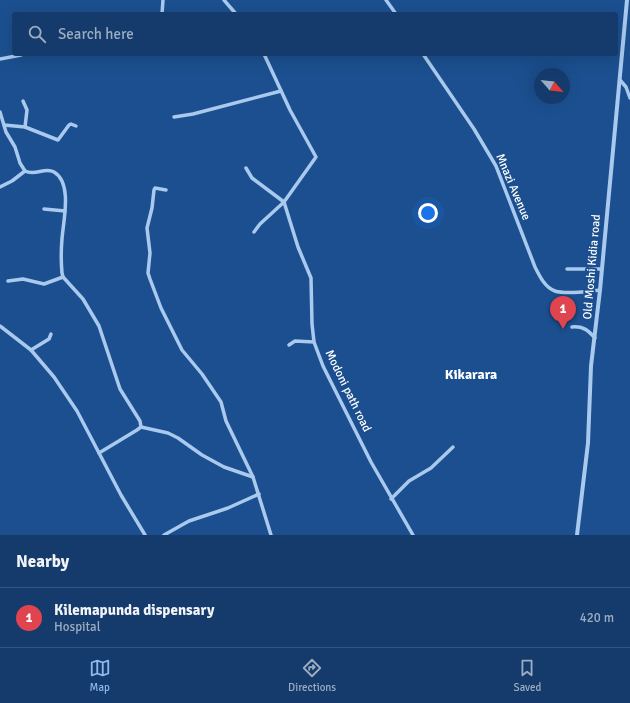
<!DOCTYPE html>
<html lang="en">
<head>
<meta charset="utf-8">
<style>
	:root { --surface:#143b6b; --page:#1d4271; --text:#f1f3f6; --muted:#9dadc1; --line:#33557e; --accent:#90b9f0 }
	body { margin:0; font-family:Signika,sans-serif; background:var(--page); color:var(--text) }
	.compass { position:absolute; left:534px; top:68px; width:36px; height:36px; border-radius:50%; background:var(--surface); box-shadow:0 4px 16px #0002; rotate:118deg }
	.you { position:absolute; left:428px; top:213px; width:14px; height:14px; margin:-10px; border:3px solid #fff; border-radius:50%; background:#1a73e8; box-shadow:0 0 0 6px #1a73e833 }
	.badge { display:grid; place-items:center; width:26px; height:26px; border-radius:50%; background:var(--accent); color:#fff; font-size:13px; font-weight:700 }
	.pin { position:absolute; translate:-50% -33px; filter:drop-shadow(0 1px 2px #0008) }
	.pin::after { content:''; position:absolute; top:21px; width:14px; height:12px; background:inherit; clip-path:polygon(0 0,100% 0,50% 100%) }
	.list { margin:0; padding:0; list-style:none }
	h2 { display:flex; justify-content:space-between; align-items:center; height:52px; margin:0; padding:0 16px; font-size:17px }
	h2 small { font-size:13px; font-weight:400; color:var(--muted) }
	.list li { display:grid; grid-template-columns:26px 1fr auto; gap:12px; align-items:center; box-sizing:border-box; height:60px; padding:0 16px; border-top:1px solid var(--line) }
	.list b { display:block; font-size:15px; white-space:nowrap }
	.list p { margin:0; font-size:13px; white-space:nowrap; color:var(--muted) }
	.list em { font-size:13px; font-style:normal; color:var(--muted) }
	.icon { flex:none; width:22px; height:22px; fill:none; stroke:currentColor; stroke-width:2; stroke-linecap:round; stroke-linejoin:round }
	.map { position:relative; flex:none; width:630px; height:535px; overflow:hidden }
	.search { position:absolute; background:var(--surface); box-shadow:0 4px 16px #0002; left:12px; right:12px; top:12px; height:44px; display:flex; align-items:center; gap:10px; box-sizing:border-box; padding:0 14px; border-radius:4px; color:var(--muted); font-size:15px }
	.sheet { height:112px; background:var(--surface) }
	nav { display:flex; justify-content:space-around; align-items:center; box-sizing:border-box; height:56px; border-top:1px solid var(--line); background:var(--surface); font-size:11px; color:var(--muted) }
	nav a { display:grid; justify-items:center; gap:2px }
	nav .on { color:var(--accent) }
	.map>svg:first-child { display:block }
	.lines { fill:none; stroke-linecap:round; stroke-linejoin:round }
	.minor { stroke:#a9c9ee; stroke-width:3.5 }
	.tertiary { stroke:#a9c9ee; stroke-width:4 }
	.labels { text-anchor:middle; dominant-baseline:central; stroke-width:4; stroke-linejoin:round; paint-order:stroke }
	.street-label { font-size:12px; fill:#fff; stroke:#1b4f8f }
	.quarter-label { font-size:14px; font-weight:bold; fill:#fff; stroke:#1b4f8f }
</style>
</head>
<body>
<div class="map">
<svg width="630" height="535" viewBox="0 0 630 535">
	<rect width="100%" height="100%" fill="#1b4f8f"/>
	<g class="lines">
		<g class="minor">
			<polyline points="224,0 236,14"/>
			<polyline points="386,0 396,14"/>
			<polyline points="162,14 163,0"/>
			<polyline points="264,54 290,110 316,157 284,202 298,247 311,278 312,324 314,342 323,366 371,462 413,535"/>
			<path d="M 423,54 L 474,129 L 496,166 L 535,267 C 539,275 545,288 555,291 C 567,295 588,291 600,290"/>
			<polyline points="0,59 21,55"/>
			<polyline points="620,80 626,87 630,98"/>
			<polyline points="23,101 27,110 25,127"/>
			<path d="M 0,112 L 6,132 L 15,147 L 20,163 L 25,171 C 35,176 45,167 54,172 C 73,183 63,222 62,239 C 61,250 61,262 62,273 L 63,277 L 83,299 L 99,326 L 120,389 L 140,421 L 141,427 L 137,430 L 99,453"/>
			<polyline points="174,117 193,114 281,91"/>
			<polyline points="4,125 25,127 58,140 69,125 71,124 76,126"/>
			<polyline points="246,168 252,178 284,202 260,224 254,232"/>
			<polyline points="0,187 12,181 25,171"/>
			<polyline points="166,190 155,188 154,190 152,208 147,228 150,253 148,273 150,279 161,308 182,350 202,374 221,402 226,421 253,477 271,535"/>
			<polyline points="44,209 65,211"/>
			<polyline points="567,269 602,269"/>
			<polyline points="8,281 23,279 44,284 63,277"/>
			<polyline points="0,326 31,350 54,377 77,411 121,495 145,535"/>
			<path d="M 572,327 C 583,326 588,330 595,338"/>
			<polyline points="289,345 295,341 314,342"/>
			<polyline points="31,350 49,339 51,334"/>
			<polyline points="141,427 168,433 178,438 202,455 224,467 253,477"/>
			<polyline points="391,499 409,481 431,468 453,447"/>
			<polyline points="164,535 189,521 228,508 259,494"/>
		</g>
		<polyline class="tertiary" points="577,535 588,443 591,366 600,290 627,0"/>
	</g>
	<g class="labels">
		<g class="street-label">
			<text transform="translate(513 187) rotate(67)">Mnazi Avenue</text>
			<text transform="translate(592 267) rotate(-85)">Old Moshi Kidia road</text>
			<text transform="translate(348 391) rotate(64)">Modoni path road</text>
		</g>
		<g class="quarter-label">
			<text x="471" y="374">Kikarara</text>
		</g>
	</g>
</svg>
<svg class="compass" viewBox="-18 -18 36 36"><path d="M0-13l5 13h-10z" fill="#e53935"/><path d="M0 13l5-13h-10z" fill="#9dadc1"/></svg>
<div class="you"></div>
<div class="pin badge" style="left:563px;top:329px;background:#e0444e">1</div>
<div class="search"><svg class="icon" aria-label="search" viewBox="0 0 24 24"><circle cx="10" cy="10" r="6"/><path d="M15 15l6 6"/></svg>Search here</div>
</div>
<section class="sheet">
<h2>Nearby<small></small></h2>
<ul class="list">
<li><span class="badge" style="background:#e0444e">1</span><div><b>Kilemapunda dispensary</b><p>Hospital</p></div><em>420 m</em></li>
</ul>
</section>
<nav>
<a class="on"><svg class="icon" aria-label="map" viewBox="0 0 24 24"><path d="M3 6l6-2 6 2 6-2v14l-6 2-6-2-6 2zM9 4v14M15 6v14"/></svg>Map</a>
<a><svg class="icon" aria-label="directions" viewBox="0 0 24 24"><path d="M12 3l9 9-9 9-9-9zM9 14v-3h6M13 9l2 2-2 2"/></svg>Directions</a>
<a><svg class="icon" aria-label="saved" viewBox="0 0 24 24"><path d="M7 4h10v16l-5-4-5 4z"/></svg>Saved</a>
</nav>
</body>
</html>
